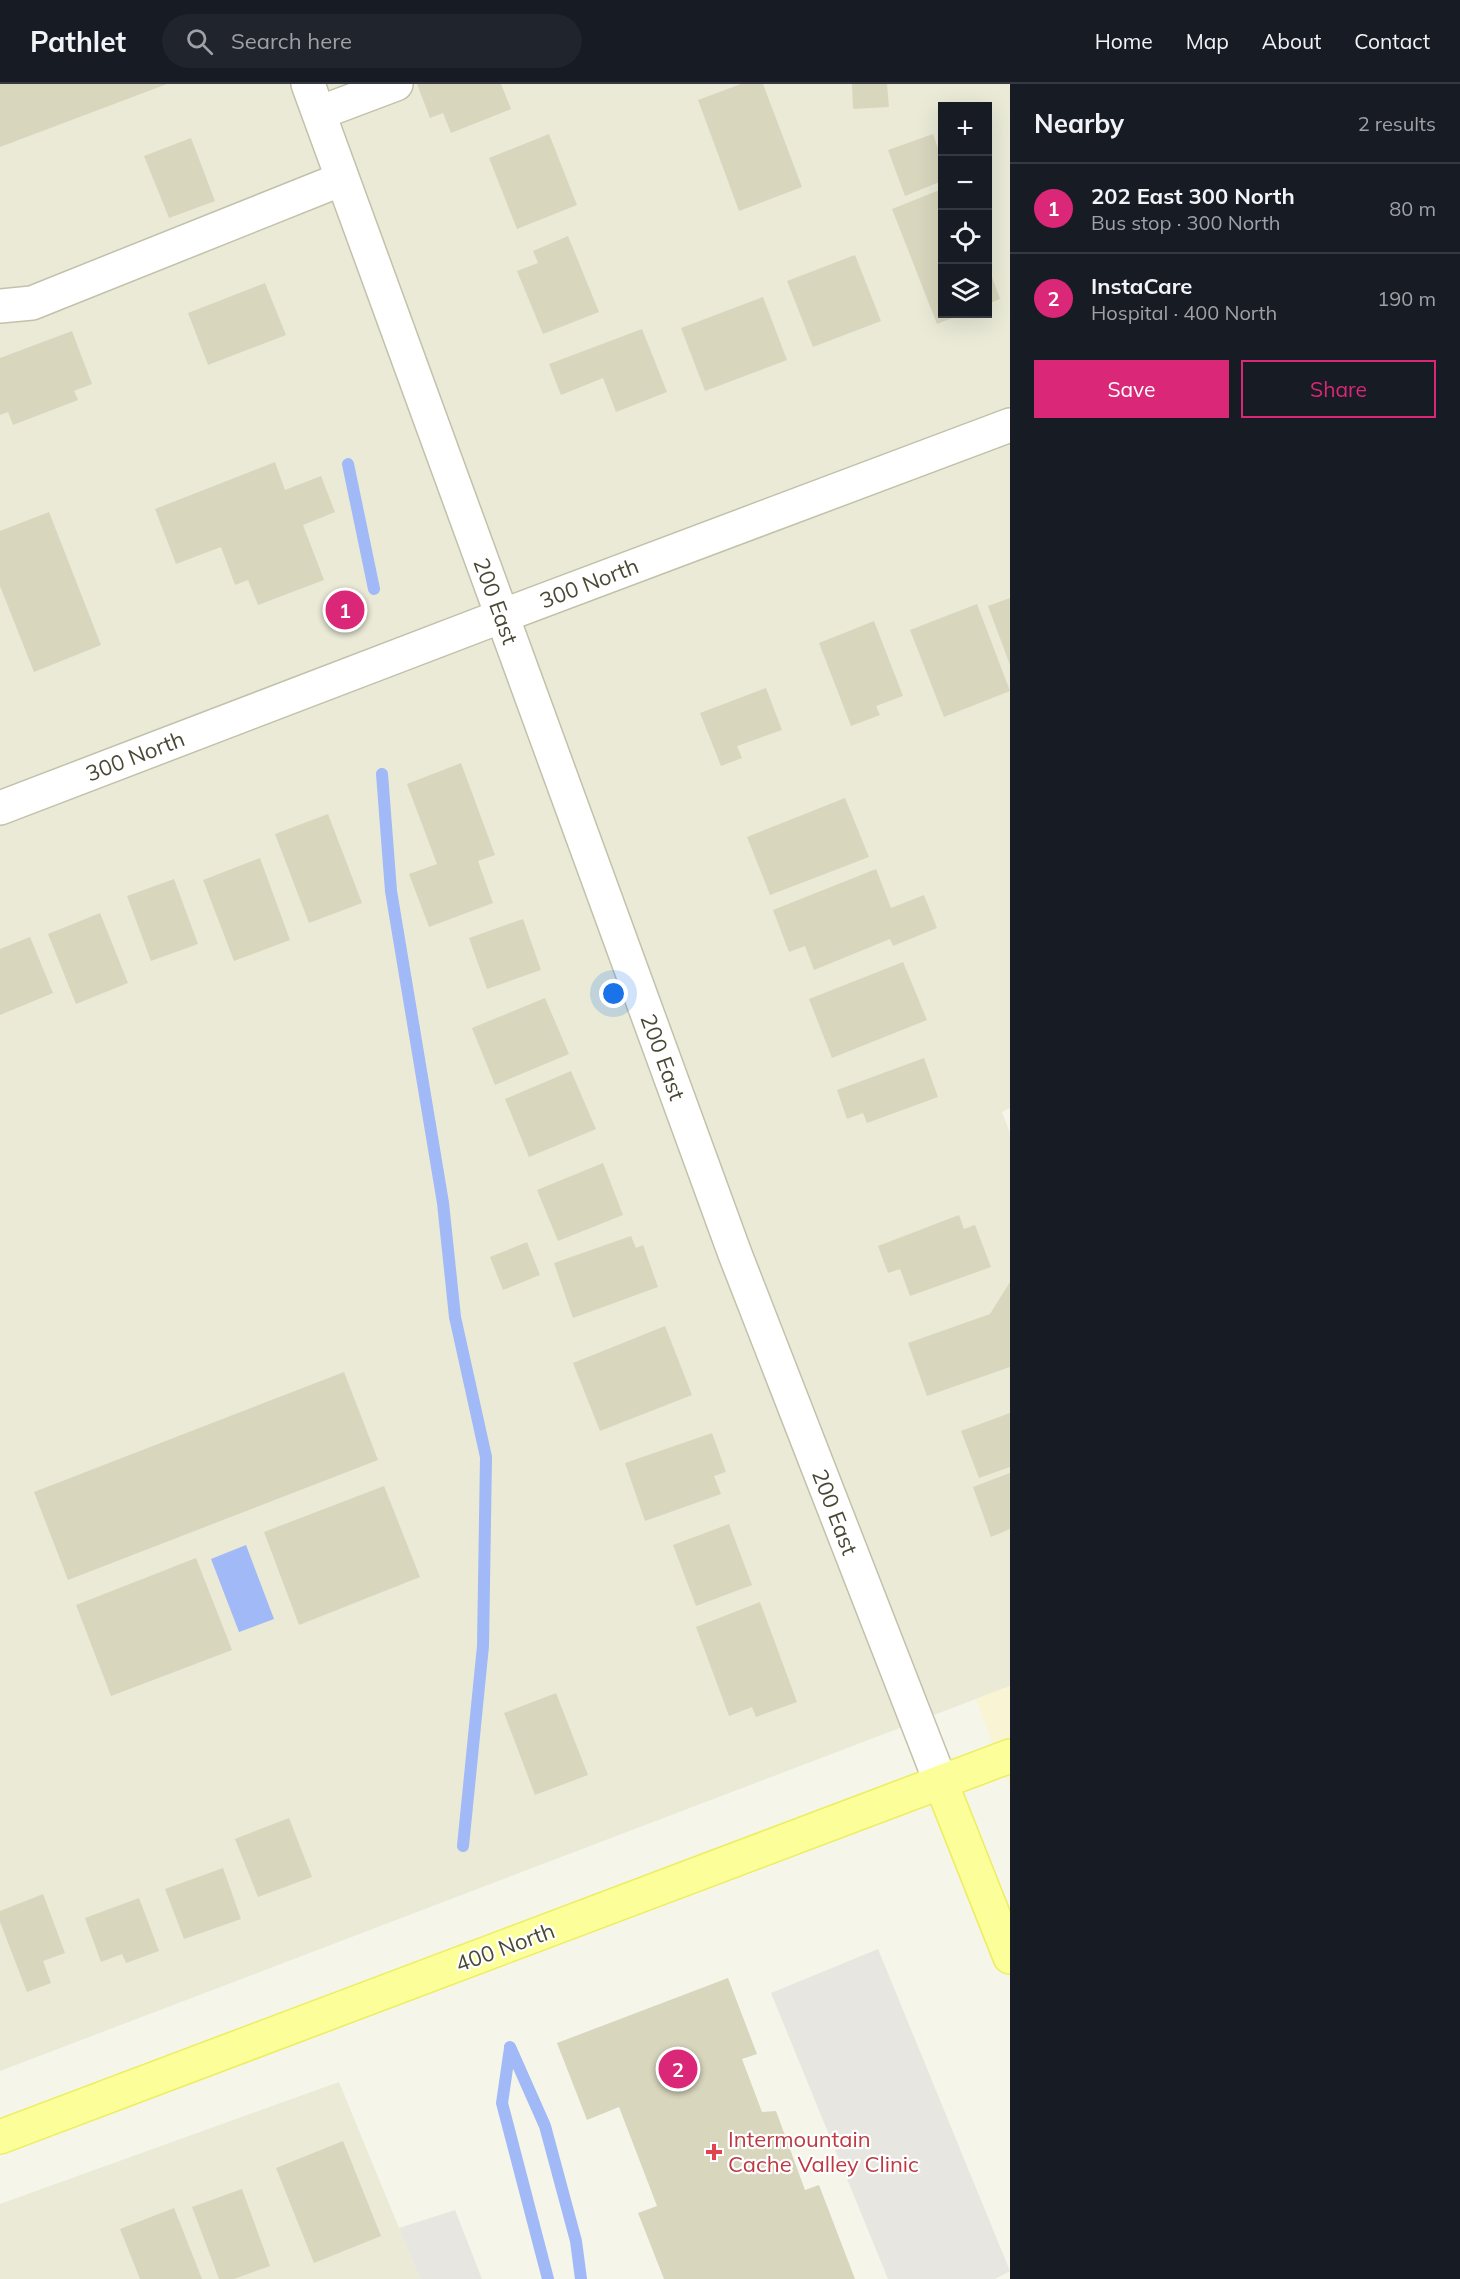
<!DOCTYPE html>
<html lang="en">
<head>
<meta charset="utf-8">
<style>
	:root { --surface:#171b24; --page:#20242c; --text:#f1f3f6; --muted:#9ea1a6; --line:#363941; --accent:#db2777 }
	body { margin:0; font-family:Mulish,sans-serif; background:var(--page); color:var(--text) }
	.controls { position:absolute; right:18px; top:18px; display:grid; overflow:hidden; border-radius:0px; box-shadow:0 6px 24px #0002 }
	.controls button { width:54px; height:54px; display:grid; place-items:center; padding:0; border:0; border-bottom:2px solid var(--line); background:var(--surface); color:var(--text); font:30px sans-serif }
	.you { position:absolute; left:614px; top:910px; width:21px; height:21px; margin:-15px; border:4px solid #fff; border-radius:50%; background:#1a73e8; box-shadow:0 0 0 9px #1a73e833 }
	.badge { display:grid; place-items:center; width:39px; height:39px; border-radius:50%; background:var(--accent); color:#fff; font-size:20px; font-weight:700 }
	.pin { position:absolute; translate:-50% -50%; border:3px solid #fff; box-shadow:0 2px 6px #0006 }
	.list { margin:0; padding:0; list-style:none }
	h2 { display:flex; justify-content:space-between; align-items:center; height:78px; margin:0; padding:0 24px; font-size:26px }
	h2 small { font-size:20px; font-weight:400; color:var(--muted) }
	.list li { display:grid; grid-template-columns:39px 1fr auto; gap:18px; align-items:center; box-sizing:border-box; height:90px; padding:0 24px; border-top:2px solid var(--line) }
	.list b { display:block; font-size:22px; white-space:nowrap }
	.list p { margin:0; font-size:20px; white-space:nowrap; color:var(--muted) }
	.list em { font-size:20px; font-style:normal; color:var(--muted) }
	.actions { display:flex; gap:12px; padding:18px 24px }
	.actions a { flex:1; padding:14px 0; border:2px solid var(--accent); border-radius:0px; text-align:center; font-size:21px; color:var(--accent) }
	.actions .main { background:var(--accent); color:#fff }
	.icon { flex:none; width:33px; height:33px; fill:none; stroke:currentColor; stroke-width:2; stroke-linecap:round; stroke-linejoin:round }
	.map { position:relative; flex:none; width:1010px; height:2195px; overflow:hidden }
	header { display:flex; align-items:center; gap:36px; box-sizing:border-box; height:84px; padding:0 30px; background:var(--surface); border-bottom:2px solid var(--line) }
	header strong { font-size:28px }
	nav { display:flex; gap:33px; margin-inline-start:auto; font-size:21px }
	.search { width:420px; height:54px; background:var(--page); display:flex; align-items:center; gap:15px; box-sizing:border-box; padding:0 21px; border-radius:33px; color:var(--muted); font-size:22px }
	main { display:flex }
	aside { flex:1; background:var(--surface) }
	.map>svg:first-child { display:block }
	.residential { fill:#eaead7; fill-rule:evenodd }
	.commercial { fill:#f9f4d3 }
	.parking { fill:#e7e6e1 }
	.water { fill:#a1b9f6 }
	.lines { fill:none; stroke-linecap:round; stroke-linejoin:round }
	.stream { stroke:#a1b9f6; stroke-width:12 }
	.building { fill:#d8d6bd }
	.minor-casing { stroke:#c2c1aa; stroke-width:36 }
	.major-casing { stroke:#ecee5f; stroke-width:36 }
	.minor { stroke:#fff; stroke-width:33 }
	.major { stroke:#fcff99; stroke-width:33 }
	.health-dot { fill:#e0444e; stroke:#fff; stroke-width:2 }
	.labels { text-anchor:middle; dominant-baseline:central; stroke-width:4.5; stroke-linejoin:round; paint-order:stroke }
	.street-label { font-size:22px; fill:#4a4936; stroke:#fff }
	.health-label { font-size:22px; fill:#be3a42; stroke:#fff; text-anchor:start }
</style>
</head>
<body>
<header>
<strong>Pathlet</strong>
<div class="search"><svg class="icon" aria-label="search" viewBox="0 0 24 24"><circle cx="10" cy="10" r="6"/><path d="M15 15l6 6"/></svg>Search here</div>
<nav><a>Home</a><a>Map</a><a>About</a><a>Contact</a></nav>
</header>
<main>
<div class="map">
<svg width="1010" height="2195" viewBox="0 0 1010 2195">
	<rect width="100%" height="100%" fill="#f5f6e9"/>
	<g class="residential">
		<path d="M 0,0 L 1010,0 L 1010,1024 L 1002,1028 L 1010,1049 L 1010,1602 L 0,1987 ZM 942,22 L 988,22 L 988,230 L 942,230 Z"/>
		<polygon points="339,1998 420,2195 0,2195 0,2120"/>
	</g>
	<polygon class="commercial" points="1010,1602 1010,1705 976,1615"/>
	<g class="parking">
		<polygon points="878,1865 1010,2187 995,2195 888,2195 771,1909"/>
		<polygon points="455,2126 482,2195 420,2195 399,2144"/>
	</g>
	<polygon class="water" points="246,1461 274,1535 239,1548 211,1475"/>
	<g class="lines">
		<g class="stream">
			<polyline points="348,380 374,505"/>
			<polyline points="382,690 391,807 443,1119 455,1233 486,1373 483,1562 463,1762"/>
			<polyline points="510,1963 545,2042 576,2157 581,2195"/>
			<polyline points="510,1964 502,2019 548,2195"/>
		</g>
	</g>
	<g class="building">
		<polygon points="0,0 167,0 0,63"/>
		<polygon points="417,0 501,0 511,25 451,49 443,29 430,34"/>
		<polygon points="741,0 763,0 802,103 739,127 698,16"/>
		<polygon points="852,0 887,0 889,23 853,25"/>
		<polygon points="549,50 577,121 517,145 489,74"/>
		<polygon points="933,50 942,76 942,97 905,112 888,66"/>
		<polygon points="191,54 215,117 169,134 144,72"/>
		<polygon points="942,105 942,230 962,230 937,240 892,125"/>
		<polygon points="568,152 599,228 543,250 517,187 538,179 533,167"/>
		<polygon points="855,171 881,237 813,263 787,197"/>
		<polygon points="988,182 1000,215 988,220"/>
		<polygon points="265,199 286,251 208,281 188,229"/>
		<polygon points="763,213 787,276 705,307 681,244"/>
		<polygon points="642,245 667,308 616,328 603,294 561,311 549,280"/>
		<polygon points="72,247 92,300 74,307 78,316 13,341 8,328 0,331 0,274"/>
		<polygon points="275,378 285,406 321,392 335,428 303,441 324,496 258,521 248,496 235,501 221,463 176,480 155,425"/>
		<polygon points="49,428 101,561 34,588 0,502 0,447"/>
		<polygon points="1010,514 1010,581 988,522"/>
		<polygon points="977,520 1010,607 944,633 910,546"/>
		<polygon points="874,537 903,612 876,622 880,631 851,642 819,559"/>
		<polygon points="766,604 782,646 737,662 742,674 721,682 700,629"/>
		<polygon points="461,679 495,771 478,777 493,819 429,843 409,790 437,780 407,700"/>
		<polygon points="845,714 869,773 770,811 747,753"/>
		<polygon points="328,730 362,819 309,839 275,750"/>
		<polygon points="260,774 290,856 234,877 203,796"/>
		<polygon points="876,785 891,824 924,811 937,844 893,862 890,855 814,886 805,862 789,868 773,826"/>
		<polygon points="174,795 198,860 151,877 127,812"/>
		<polygon points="100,829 128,899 76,920 48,850"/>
		<polygon points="523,835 541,886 487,905 469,854"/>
		<polygon points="30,853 53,909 0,931 0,865"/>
		<polygon points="903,878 927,936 832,974 809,915"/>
		<polygon points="545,914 569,970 495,1001 472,944"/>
		<polygon points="924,974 938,1013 867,1039 863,1029 847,1035 837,1006"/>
		<polygon points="571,987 596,1045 529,1073 505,1015"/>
		<polygon points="603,1079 623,1131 558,1157 537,1106"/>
		<polygon points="959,1131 964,1145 975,1141 991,1183 910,1212 900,1185 888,1189 878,1162"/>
		<polygon points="631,1152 636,1164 643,1161 658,1203 573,1234 554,1179"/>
		<polygon points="527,1158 540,1191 503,1206 490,1173"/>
		<polygon points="1010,1198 1010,1283 927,1312 908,1259 990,1230"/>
		<polygon points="665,1242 692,1311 600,1347 573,1279"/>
		<polygon points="344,1288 378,1376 68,1496 34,1408"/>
		<polygon points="1010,1329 1010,1383 979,1394 961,1347"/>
		<polygon points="712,1349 726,1388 714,1392 721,1410 645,1437 625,1379"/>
		<polygon points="1010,1389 1010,1445 991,1453 973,1403"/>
		<polygon points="384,1402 420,1493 299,1541 264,1448"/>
		<polygon points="729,1440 752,1501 696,1522 673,1461"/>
		<polygon points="196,1474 232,1566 111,1612 76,1521"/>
		<polygon points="760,1518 797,1618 756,1633 752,1623 729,1632 696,1543"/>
		<polygon points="556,1609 588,1691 535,1711 504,1629"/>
		<polygon points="289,1734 312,1793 258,1813 235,1755"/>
		<polygon points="223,1784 241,1835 184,1855 165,1805"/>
		<polygon points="43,1810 65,1869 43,1877 51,1899 27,1908 0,1838 0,1827"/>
		<polygon points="139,1814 159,1867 126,1879 122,1870 101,1878 85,1834"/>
		<polygon points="728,1894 757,1970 742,1975 762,2028 776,2027 805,2106 819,2101 855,2195 664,2195 638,2129 657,2122 619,2023 587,2036 557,1959"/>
		<polygon points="343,2057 381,2152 314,2179 276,2084"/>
		<polygon points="242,2105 270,2182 234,2195 219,2195 192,2123"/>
		<polygon points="174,2124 202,2195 140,2195 120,2145"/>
	</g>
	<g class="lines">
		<defs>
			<g id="minor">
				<polyline points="308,0 735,1170 941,1699"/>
				<polyline points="319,29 396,0"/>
				<polyline points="0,222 32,219 342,95"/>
				<polyline points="0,724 502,532 1010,341"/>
			</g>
			<g id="major">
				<polyline points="941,1699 1010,1873"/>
				<polyline points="0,2053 1010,1672"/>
			</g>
		</defs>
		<use href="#minor" class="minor-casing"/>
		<use href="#major" class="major-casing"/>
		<use href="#minor" class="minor"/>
		<use href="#major" class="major"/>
	</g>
	<path class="health-dot" d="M711 2059h6v6h6v6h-6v6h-6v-6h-6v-6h6z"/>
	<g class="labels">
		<g class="street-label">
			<text transform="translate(589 499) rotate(-21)">300 North</text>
			<text transform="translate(496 517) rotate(70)">200 East</text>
			<text transform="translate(135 672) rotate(-21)">300 North</text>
			<text transform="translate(663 973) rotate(70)">200 East</text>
			<text transform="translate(835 1428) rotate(69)">200 East</text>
			<text transform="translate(505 1863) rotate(-20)">400 North</text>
		</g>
		<g class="health-label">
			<text x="728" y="2055">Intermountain<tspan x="728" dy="25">Cache Valley Clinic</tspan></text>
		</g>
	</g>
</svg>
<div class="controls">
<button>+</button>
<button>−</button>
<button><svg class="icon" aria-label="locate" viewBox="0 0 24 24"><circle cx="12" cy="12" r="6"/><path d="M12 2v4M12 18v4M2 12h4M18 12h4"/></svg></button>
<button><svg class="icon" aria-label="layers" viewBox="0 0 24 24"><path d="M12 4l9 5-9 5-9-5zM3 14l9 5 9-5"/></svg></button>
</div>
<div class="you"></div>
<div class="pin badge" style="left:345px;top:526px">1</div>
<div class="pin badge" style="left:678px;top:1985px">2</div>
</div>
<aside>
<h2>Nearby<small>2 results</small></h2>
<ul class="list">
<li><span class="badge">1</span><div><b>202 East 300 North</b><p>Bus stop · 300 North</p></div><em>80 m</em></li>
<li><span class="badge">2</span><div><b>InstaCare</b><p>Hospital · 400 North</p></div><em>190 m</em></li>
</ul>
<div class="actions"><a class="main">Save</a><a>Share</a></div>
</aside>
</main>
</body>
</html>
